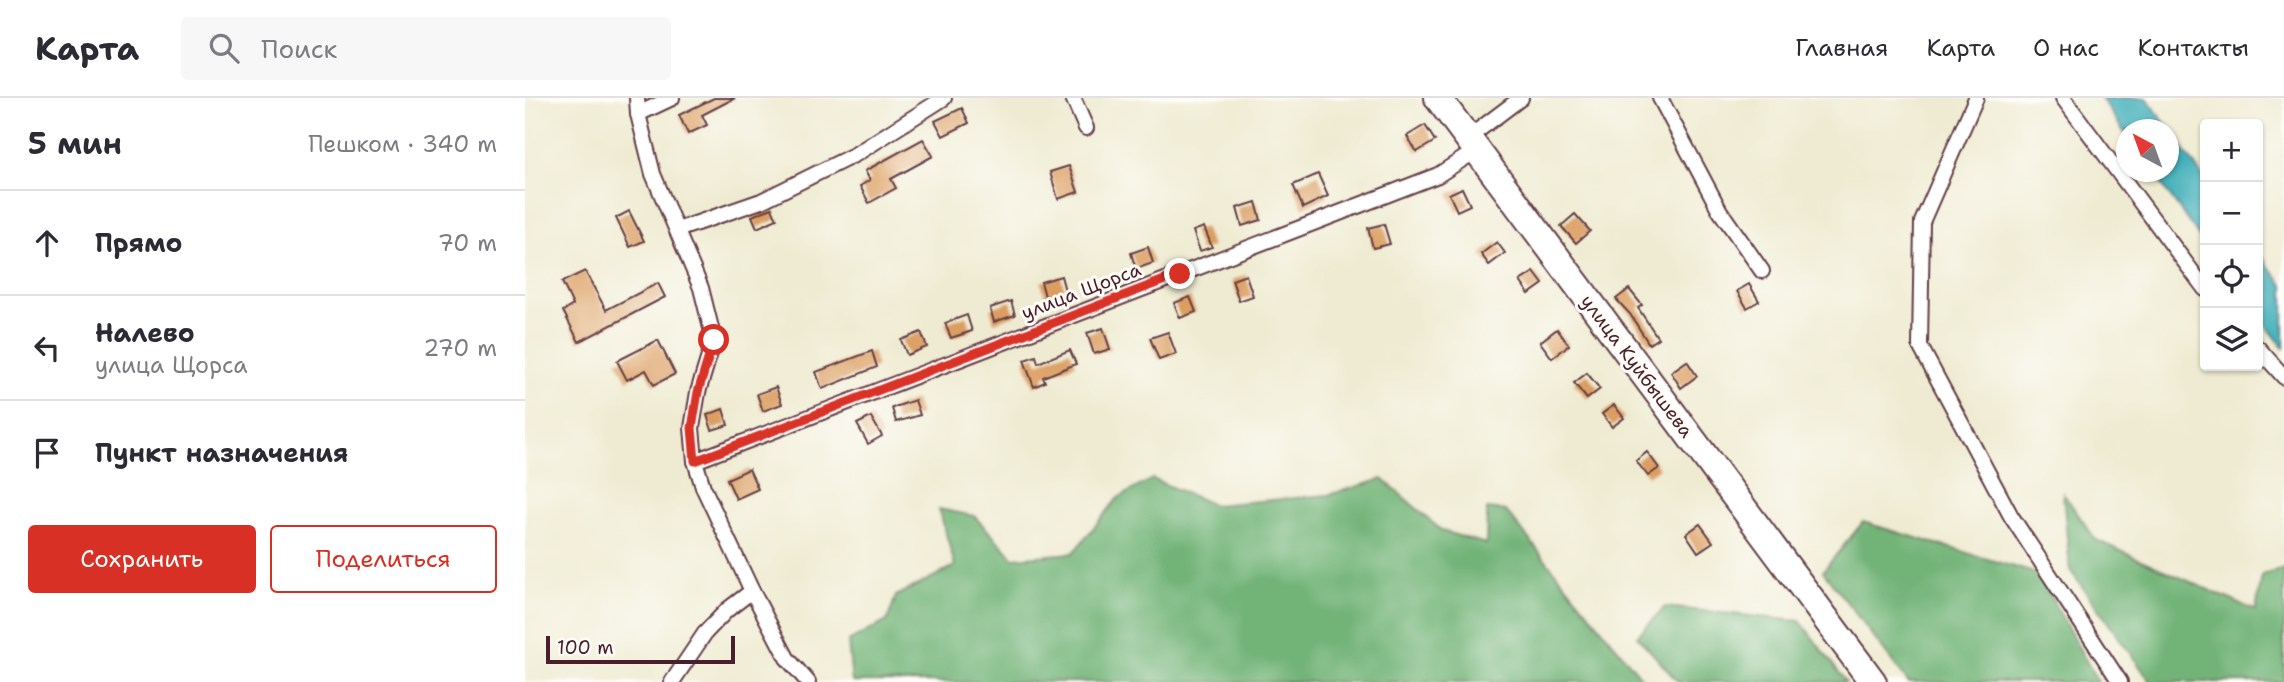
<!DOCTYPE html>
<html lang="ru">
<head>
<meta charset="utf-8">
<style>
	:root { --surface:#fff; --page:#f7f7f7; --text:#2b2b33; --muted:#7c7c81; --line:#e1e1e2; --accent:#d93025 }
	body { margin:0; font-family:"Shantell Sans",sans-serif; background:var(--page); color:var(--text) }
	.controls { position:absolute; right:21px; top:21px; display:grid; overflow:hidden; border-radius:7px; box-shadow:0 2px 5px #0004 }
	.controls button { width:63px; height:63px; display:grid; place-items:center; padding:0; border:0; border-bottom:2px solid var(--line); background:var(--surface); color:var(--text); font:35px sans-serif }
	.compass { position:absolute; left:1591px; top:21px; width:63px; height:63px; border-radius:50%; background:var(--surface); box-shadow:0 2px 5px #0004; rotate:319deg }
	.scale { position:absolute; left:21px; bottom:18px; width:189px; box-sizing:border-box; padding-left:7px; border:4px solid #4a1f2b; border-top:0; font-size:19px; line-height:24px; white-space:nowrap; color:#4a1f2b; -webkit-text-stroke:5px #fdfcf7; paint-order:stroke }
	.stop { position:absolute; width:21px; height:21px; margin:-16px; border:5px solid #d93025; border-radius:50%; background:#fff }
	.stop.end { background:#d93025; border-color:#fff; box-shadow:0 2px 7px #0008 }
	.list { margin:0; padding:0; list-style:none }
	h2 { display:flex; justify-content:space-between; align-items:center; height:91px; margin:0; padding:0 28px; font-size:30px }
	h2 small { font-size:23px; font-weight:400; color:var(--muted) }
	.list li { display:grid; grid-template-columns:46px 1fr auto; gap:21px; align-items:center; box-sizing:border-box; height:105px; padding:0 28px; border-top:2px solid var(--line) }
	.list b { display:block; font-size:26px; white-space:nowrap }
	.list p { margin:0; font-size:23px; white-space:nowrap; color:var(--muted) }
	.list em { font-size:23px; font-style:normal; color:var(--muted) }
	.actions { display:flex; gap:14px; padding:21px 28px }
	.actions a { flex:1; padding:16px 0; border:2px solid var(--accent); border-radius:7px; text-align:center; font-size:24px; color:var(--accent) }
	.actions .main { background:var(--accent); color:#fff }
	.icon { flex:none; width:38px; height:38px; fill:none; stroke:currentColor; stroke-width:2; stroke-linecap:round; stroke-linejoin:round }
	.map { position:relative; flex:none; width:1759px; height:584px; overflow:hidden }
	header { display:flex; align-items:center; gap:42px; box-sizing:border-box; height:98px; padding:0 35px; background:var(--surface); border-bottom:2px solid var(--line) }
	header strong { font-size:33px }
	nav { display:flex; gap:38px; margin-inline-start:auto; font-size:24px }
	.search { width:490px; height:63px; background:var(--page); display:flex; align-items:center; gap:18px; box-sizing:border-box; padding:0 24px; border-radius:7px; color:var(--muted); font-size:26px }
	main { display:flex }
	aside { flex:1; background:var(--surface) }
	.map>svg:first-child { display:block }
	.forest { fill:#72b478; stroke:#5e6a52; stroke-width:2 }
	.water { fill:#3fafb9; stroke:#446772; stroke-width:2 }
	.building { fill:#dc9e61 }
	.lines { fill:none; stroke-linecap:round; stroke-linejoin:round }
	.street-casing { stroke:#633e44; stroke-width:18 }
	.highway-casing { stroke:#633e44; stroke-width:30 }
	.street { stroke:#fff; stroke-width:14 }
	.highway { stroke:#fff; stroke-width:26 }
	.route { stroke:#d93025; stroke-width:9 }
	.labels { text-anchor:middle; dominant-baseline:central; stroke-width:6; stroke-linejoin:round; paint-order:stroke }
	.street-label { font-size:19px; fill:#4a1f2b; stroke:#fdfcf7 }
</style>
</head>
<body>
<header>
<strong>Карта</strong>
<div class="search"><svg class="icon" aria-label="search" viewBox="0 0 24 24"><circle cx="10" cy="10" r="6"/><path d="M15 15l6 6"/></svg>Поиск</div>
<nav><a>Главная</a><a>Карта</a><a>О нас</a><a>Контакты</a></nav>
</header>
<main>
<aside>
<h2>5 мин<small>Пешком · 340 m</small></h2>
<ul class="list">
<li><svg class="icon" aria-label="ahead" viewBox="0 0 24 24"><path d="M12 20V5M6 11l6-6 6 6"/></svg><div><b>Прямо</b></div><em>70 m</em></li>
<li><svg class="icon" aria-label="left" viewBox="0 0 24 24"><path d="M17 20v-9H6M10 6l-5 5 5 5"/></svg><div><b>Налево</b><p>улица Щорса</p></div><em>270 m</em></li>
<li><svg class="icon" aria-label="arrive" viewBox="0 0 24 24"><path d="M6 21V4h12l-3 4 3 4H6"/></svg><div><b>Пункт назначения</b></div></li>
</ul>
<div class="actions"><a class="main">Сохранить</a><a>Поделиться</a></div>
</aside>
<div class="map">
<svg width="1759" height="584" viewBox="0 0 1759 584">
	<rect width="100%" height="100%" fill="#fdfcf7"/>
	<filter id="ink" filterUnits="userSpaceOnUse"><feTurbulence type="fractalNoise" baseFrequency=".0143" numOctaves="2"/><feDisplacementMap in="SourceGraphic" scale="14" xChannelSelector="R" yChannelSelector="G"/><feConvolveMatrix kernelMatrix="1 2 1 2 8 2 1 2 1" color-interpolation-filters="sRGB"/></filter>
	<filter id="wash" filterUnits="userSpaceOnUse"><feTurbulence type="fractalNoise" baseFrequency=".00686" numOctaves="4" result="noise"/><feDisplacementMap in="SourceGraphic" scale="28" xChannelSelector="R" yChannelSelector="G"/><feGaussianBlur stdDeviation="1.57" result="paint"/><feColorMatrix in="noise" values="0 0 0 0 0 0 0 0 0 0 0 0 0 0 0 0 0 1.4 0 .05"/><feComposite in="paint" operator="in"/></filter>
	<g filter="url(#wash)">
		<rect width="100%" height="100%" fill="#efebd2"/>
		<g class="forest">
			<polygon points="627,381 689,407 803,397 858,381 917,433 961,446 962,411 981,413 1120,584 327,584 323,544 362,523 371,498 430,468 414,411 449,418 489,460 548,455 593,400"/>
			<polygon points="1538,395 1571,442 1731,513 1737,477 1759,471 1759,584 1626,584 1545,472"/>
			<polygon points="1338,424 1513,476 1573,584 1383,584 1298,473"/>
			<polygon points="1140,509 1275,523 1321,584 1153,584 1112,538"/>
		</g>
		<g class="water">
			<polygon points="1576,0 1622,0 1680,82 1680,147 1628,74 1644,74 1644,32 1602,32 1601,37"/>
			<polygon points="1733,154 1759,188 1759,250 1733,217"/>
		</g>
		<g id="blocks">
			<g class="building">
				<polygon points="189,0 210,0 177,17 182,27 163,36 154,17"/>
				<polygon points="437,10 444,25 418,38 410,23"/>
				<polygon points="900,27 910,43 892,54 882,38"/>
				<polygon points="398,41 408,58 366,81 371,90 344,105 335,88 345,82 340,73"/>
				<polygon points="544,68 553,94 533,101 525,74"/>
				<polygon points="793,76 803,98 778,110 768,87"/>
				<polygon points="937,90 945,107 932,113 924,96"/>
				<polygon points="731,104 736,122 717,128 712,110"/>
				<polygon points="247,110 252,121 232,130 227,118"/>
				<polygon points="104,113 119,143 105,149 91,120"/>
				<polygon points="1050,116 1065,133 1051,145 1036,128"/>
				<polygon points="859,126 865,146 848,150 843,130"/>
				<polygon points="679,129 687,149 675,153 668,133"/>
				<polygon points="972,144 980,155 964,167 956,156"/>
				<polygon points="623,149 628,165 611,171 606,155"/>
				<polygon points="60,173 81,212 133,185 140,199 54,244 38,213 48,207 37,184"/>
				<polygon points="1009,174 1018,186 1004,196 995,183"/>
				<polygon points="721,177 728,198 714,203 707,182"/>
				<polygon points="536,178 541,196 521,202 516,184"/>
				<polygon points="1224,186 1234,203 1222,210 1212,193"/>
				<polygon points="1104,191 1117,207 1113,210 1133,240 1124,246 1105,216 1091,201"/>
				<polygon points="665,199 671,214 655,220 649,205"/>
				<polygon points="486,203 490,217 469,224 465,210"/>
				<polygon points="442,217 447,233 426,240 420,225"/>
				<polygon points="578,230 585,251 569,256 562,235"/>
				<polygon points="1032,231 1044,247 1027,260 1015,244"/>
				<polygon points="396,234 402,249 382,257 376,242"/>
				<polygon points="643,234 651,256 634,262 625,240"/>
				<polygon points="133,242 150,276 129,287 121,272 102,282 92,263"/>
				<polygon points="545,252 551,266 518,279 520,284 509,289 499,262 511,258 513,265"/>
				<polygon points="347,253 352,269 297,291 291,274"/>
				<polygon points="1162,263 1172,278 1156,290 1146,274"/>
				<polygon points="1062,275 1075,291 1062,301 1049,285"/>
				<polygon points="251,289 257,306 238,313 232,296"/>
				<polygon points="390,302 395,317 371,324 367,310"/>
				<polygon points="1089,307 1099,320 1087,329 1077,316"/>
				<polygon points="198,311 203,327 187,332 182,317"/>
				<polygon points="346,319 357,338 343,346 332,326"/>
				<polygon points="1122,354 1134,370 1123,378 1111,363"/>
				<polygon points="224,371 233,391 211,401 202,381"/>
				<polygon points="1175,426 1188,444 1173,454 1161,436"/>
			</g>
		</g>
	</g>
	<g filter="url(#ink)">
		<use href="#blocks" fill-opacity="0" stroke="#633e44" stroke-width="2"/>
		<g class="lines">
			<defs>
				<g id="street">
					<polyline points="112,0 113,16 128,76 176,190 189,242 173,294 167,330 170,363 178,389 227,493 262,560 283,584"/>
					<polyline points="548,0 561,30"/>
					<polyline points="1135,0 1195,113 1237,173"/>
					<polyline points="1451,0 1397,124 1395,248 1486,418 1595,584"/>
					<polyline points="1538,0 1680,191"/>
					<polyline points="113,16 147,0"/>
					<polyline points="943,40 996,0"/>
					<polyline points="152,132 236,103 331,56 419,0"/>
					<polyline points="1733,250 1759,279"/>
					<polyline points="170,363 913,77 952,52"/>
					<polyline points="147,584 180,535 202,512 227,493"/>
				</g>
				<polyline id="highway" points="913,0 1348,584"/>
			</defs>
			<use href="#street" class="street-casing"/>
			<use href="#highway" class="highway-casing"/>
			<use href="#street" class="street"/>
			<use href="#highway" class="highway"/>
		</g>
	</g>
	<g class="lines" filter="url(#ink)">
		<polyline class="route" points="189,242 173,294 167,330 170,363 655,176"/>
	</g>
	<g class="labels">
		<g class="street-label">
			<text transform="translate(556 193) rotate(-21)">улица Щорса</text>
			<text transform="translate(1112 268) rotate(53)">улица Куйбышева</text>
		</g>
	</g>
</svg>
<div class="controls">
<button>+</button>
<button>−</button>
<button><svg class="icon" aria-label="locate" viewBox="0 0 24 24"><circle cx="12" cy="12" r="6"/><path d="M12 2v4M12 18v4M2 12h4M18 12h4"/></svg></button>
<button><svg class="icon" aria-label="layers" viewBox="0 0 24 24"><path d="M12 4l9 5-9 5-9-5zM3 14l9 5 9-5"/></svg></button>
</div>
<svg class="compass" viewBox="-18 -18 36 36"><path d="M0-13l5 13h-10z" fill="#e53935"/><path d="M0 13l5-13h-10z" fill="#7c7c81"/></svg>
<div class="scale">100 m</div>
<div class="stop" style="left:189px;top:242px"></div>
<div class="stop end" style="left:655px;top:176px"></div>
</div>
</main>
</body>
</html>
